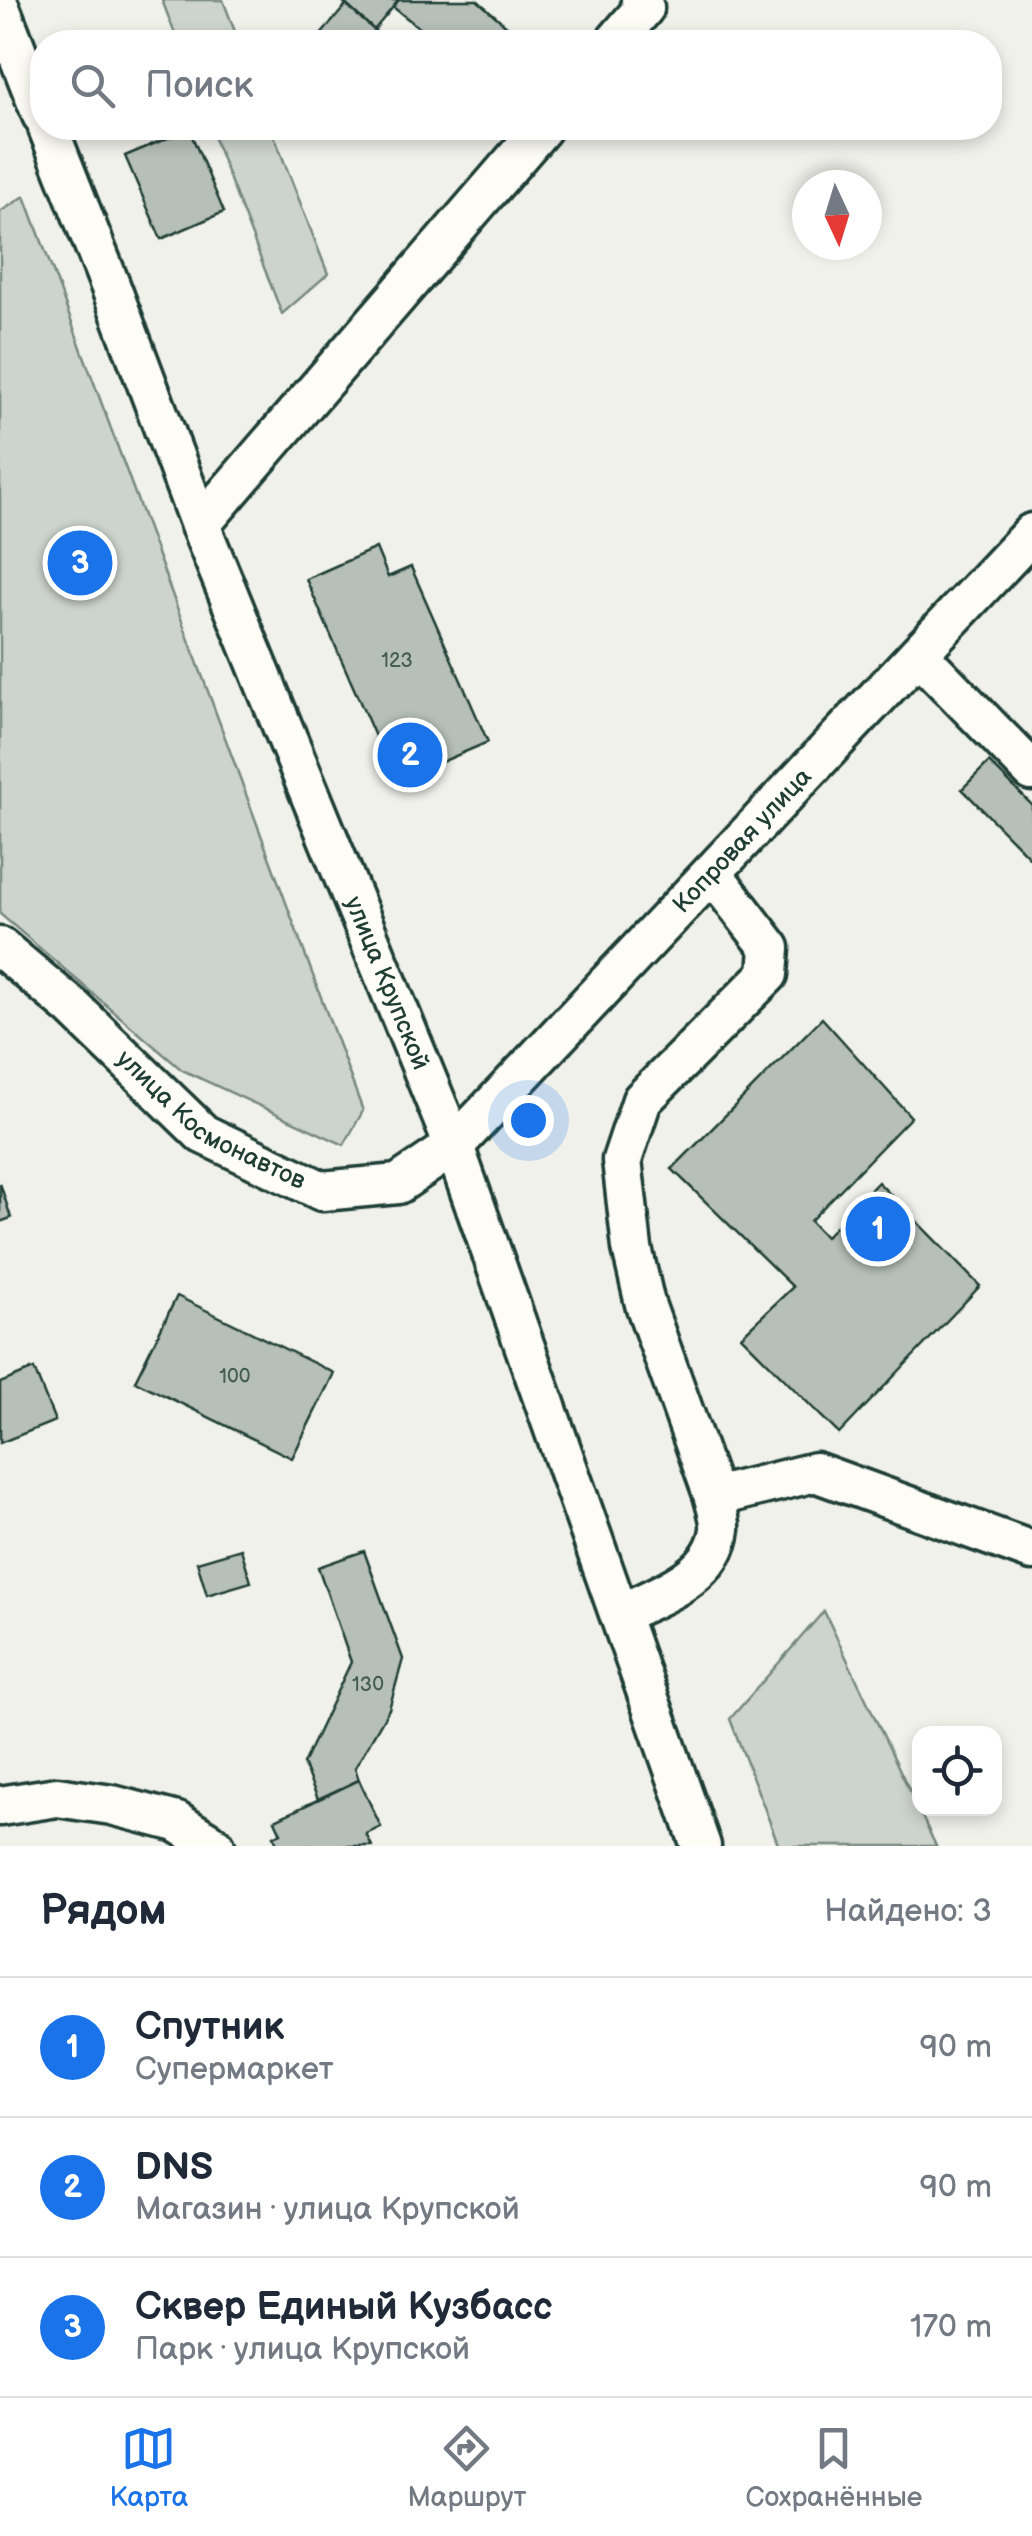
<!DOCTYPE html>
<html lang="ru">
<head>
<meta charset="utf-8">
<style>
	:root { --surface:#fff; --page:#f2f2f3; --text:#1f2937; --muted:#747a83; --line:#e0e1e3; --accent:#1a73e8 }
	body { margin:0; font-family:"Balsamiq Sans",sans-serif; background:var(--page); color:var(--text) }
	.controls { position:absolute; right:30px; bottom:30px; display:grid; overflow:hidden; border-radius:20px; box-shadow:0 5px 15px #0003 }
	.controls button { width:90px; height:90px; display:grid; place-items:center; padding:0; border:0; border-bottom:2px solid var(--line); background:var(--surface); color:var(--text); font:50px sans-serif }
	.compass { position:absolute; left:792px; top:170px; width:90px; height:90px; border-radius:50%; background:var(--surface); box-shadow:0 5px 15px #0003; rotate:176deg }
	.you { position:absolute; left:528px; top:1120px; width:35px; height:35px; margin:-25px; border:8px solid #fff; border-radius:50%; background:#1a73e8; box-shadow:0 0 0 15px #1a73e833 }
	.badge { display:grid; place-items:center; width:65px; height:65px; border-radius:50%; background:var(--accent); color:#fff; font-size:32px; font-weight:700 }
	.pin { position:absolute; translate:-50% -50%; border:5px solid #fff; box-shadow:0 2px 10px #0006 }
	.list { margin:0; padding:0; list-style:none }
	h2 { display:flex; justify-content:space-between; align-items:center; height:130px; margin:0; padding:0 40px; font-size:42px }
	h2 small { font-size:32px; font-weight:400; color:var(--muted) }
	.list li { display:grid; grid-template-columns:65px 1fr auto; gap:30px; align-items:center; box-sizing:border-box; height:140px; padding:0 40px; border-top:2px solid var(--line) }
	.list b { display:block; font-size:38px; white-space:nowrap }
	.list p { margin:0; font-size:32px; white-space:nowrap; color:var(--muted) }
	.list em { font-size:32px; font-style:normal; color:var(--muted) }
	.icon { flex:none; width:55px; height:55px; fill:none; stroke:currentColor; stroke-width:2; stroke-linecap:round; stroke-linejoin:round }
	.map { position:relative; flex:none; width:1032px; height:1846px; overflow:hidden }
	.search { position:absolute; background:var(--surface); box-shadow:0 5px 15px #0003; left:30px; right:30px; top:30px; height:110px; display:flex; align-items:center; gap:25px; box-sizing:border-box; padding:0 35px; border-radius:40px; color:var(--muted); font-size:38px }
	.sheet { height:550px; background:var(--surface) }
	nav { display:flex; justify-content:space-around; align-items:center; box-sizing:border-box; height:140px; border-top:2px solid var(--line); background:var(--surface); font-size:28px; color:var(--muted) }
	nav a { display:grid; justify-items:center; gap:5px }
	nav .on { color:var(--accent) }
	.map>svg:first-child { display:block }
	.green { fill:#cdd3cd; stroke:#768880; stroke-width:2.5 }
	.building { fill:#b6bfb8; stroke:#1f3d34; stroke-width:2.5 }
	.lines { fill:none; stroke-linecap:round; stroke-linejoin:round }
	.minor-casing { stroke:#1f3d34; stroke-width:45 }
	.minor { stroke:#fdfcf7; stroke-width:38 }
	.labels { text-anchor:middle; dominant-baseline:central; stroke-width:10; stroke-linejoin:round; paint-order:stroke }
	.number-label { font-size:20px; fill:#455e55 }
	.street-label { font-size:25px; fill:#1f3d34; stroke:#fdfcf7 }
</style>
</head>
<body>
<div class="map">
<svg width="1032" height="1846" viewBox="0 0 1032 1846">
	<rect width="100%" height="100%" fill="#f0f1eb"/>
	<filter id="ink" filterUnits="userSpaceOnUse"><feTurbulence type="fractalNoise" baseFrequency=".01" numOctaves="2"/><feDisplacementMap in="SourceGraphic" scale="20" xChannelSelector="R" yChannelSelector="G"/><feConvolveMatrix kernelMatrix="1 2 1 2 8 2 1 2 1" color-interpolation-filters="sRGB"/></filter>
	<g filter="url(#ink)">
		<g class="green">
			<polygon points="162,0 223,0 239,42 178,42"/>
			<polygon points="210,128 271,128 328,274 282,314"/>
			<polygon points="25,196 363,1111 344,1145 182,1070 0,914 0,212"/>
			<polygon points="824,1611 936,1846 779,1846 730,1719"/>
		</g>
		<g class="building">
			<polygon points="341,0 399,0 374,30"/>
			<polygon points="399,0 477,0 525,42 437,42 393,7"/>
			<polygon points="346,5 374,30 387,42 315,42"/>
			<polygon points="189,129 224,212 161,239 125,156"/>
			<polygon points="376,548 388,577 411,567 488,742 395,782 306,579"/>
			<polygon points="989,762 1032,805 1032,860 962,789"/>
			<polygon points="822,1018 911,1117 810,1221 825,1237 878,1182 980,1286 839,1434 741,1336 793,1287 672,1169"/>
			<polygon points="0,1183 11,1218 0,1222"/>
			<polygon points="177,1296 334,1373 292,1458 135,1381"/>
			<polygon points="34,1369 55,1421 0,1443 0,1383"/>
			<polygon points="241,1549 251,1582 207,1595 197,1562"/>
			<polygon points="364,1551 403,1659 389,1709 355,1768 359,1780 318,1799 303,1764 351,1662 318,1567"/>
			<polygon points="359,1780 381,1827 366,1834 372,1846 278,1846 274,1836 281,1833 275,1820"/>
		</g>
		<g class="lines">
			<defs>
				<g id="minor">
					<polyline points="0,8 42,115"/>
					<polyline points="615,42 644,8 641,0"/>
					<path id="s1" d="M 48,128 L 110,285 L 200,525 L 454,1146 L 701,1846"/>
					<polyline points="200,525 542,128"/>
					<polyline points="918,654 1032,771"/>
					<path id="s2" d="M 0,947 L 73,1008 L 203,1134 L 322,1191 L 398,1184 L 454,1146 L 1032,533"/>
					<polyline points="714,1497 815,1472 1032,1551"/>
					<path d="M 620,1614 C 656,1596 715,1577 720,1529 C 721,1519 716,1507 714,1497 L 645,1304 L 632,1248 L 622,1160 L 642,1100 L 768,974 L 770,948 L 712,873"/>
					<polyline points="0,1806 57,1797 112,1805 177,1822 215,1846"/>
				</g>
			</defs>
			<use href="#minor" class="minor-casing"/>
			<use href="#minor" class="minor"/>
		</g>
	</g>
	<g class="labels">
		<g class="number-label">
			<text x="397" y="661">123</text>
			<text x="235" y="1377">100</text>
			<text x="368" y="1685">130</text>
		</g>
		<g class="street-label">
			<text stroke="none"><textPath href="#s2" startOffset="972">Копровая улица</textPath></text>
			<text stroke="none"><textPath href="#s1" startOffset="920">улица Крупской</textPath></text>
			<text stroke="none"><textPath href="#s2" startOffset="275">улица Космонавтов</textPath></text>
		</g>
	</g>
</svg>
<div class="controls">
<button><svg class="icon" aria-label="locate" viewBox="0 0 24 24"><circle cx="12" cy="12" r="6"/><path d="M12 2v4M12 18v4M2 12h4M18 12h4"/></svg></button>
</div>
<svg class="compass" viewBox="-18 -18 36 36"><path d="M0-13l5 13h-10z" fill="#e53935"/><path d="M0 13l5-13h-10z" fill="#747a83"/></svg>
<div class="you"></div>
<div class="pin badge" style="left:878px;top:1229px">1</div>
<div class="pin badge" style="left:410px;top:755px">2</div>
<div class="pin badge" style="left:80px;top:563px">3</div>
<div class="search"><svg class="icon" aria-label="search" viewBox="0 0 24 24"><circle cx="10" cy="10" r="6"/><path d="M15 15l6 6"/></svg>Поиск</div>
</div>
<section class="sheet">
<h2>Рядом<small>Найдено: 3</small></h2>
<ul class="list">
<li><span class="badge">1</span><div><b>Спутник</b><p>Супермаркет</p></div><em>90 m</em></li>
<li><span class="badge">2</span><div><b>DNS</b><p>Магазин · улица Крупской</p></div><em>90 m</em></li>
<li><span class="badge">3</span><div><b>Сквер Единый Кузбасс</b><p>Парк · улица Крупской</p></div><em>170 m</em></li>
</ul>
</section>
<nav>
<a class="on"><svg class="icon" aria-label="map" viewBox="0 0 24 24"><path d="M3 6l6-2 6 2 6-2v14l-6 2-6-2-6 2zM9 4v14M15 6v14"/></svg>Карта</a>
<a><svg class="icon" aria-label="directions" viewBox="0 0 24 24"><path d="M12 3l9 9-9 9-9-9zM9 14v-3h6M13 9l2 2-2 2"/></svg>Маршрут</a>
<a><svg class="icon" aria-label="saved" viewBox="0 0 24 24"><path d="M7 4h10v16l-5-4-5 4z"/></svg>Сохранённые</a>
</nav>
</body>
</html>
